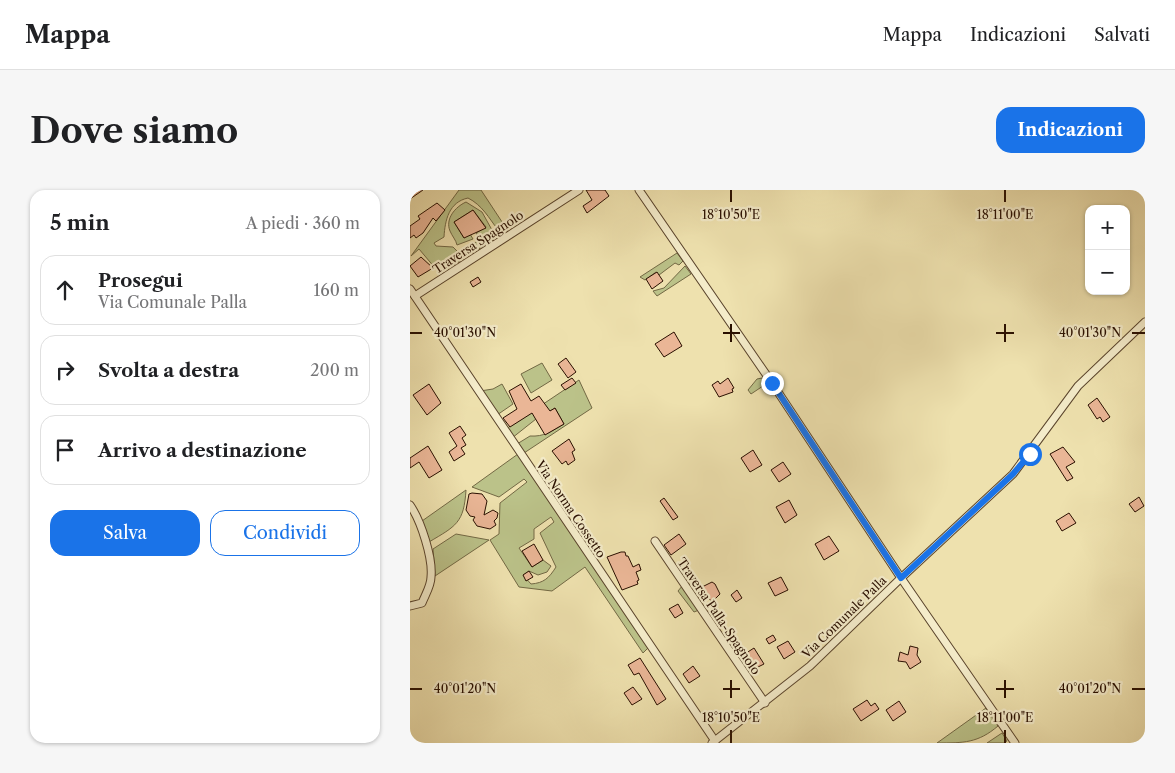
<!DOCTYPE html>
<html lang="it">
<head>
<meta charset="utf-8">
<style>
	:root { --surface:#fff; --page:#f6f6f6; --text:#202124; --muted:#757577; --line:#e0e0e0; --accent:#1a73e8 }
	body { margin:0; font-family:"Libre Caslon Text",serif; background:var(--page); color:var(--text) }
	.controls { position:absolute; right:15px; top:15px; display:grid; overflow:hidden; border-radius:10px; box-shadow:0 1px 4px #0004 }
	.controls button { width:45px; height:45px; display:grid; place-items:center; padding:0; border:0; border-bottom:1px solid var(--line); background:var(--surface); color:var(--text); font:25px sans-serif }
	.stop { position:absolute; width:15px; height:15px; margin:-11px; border:4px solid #1a73e8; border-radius:50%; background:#fff }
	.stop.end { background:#1a73e8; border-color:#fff; box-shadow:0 1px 5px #0008 }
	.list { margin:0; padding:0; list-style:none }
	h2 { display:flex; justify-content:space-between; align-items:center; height:65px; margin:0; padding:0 20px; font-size:21px }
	h2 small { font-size:16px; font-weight:400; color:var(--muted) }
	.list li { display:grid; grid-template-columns:32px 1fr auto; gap:15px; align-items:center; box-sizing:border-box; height:70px; margin:0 10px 10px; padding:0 10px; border:1px solid var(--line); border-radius:15px }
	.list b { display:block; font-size:19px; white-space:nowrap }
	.list p { margin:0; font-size:16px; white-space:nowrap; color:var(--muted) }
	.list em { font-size:16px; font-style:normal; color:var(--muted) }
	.actions { display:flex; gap:10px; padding:15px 20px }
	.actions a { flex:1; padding:11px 0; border:1px solid var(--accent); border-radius:15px; text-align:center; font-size:18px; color:var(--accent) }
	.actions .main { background:var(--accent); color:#fff }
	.icon { flex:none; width:28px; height:28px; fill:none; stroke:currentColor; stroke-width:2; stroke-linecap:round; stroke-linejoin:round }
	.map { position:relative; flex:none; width:735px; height:553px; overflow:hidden; border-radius:15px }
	header { display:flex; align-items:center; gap:30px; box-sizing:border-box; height:70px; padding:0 25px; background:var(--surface); border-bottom:1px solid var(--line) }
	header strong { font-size:24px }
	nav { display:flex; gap:28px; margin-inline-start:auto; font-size:18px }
	.intro { display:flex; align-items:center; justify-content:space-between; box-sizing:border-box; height:120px; padding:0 30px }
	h1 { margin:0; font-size:35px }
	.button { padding:12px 22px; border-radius:15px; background:var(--accent); color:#fff; font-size:18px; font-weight:700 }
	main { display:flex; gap:30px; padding:0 30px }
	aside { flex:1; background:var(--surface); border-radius:15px; box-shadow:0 1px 4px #0004 }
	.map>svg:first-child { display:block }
	.green { fill:#bbc289; stroke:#726844; fill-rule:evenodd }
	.building { fill:#eab696; stroke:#290f00 }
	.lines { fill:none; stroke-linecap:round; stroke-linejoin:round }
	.minor-casing { stroke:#5a442c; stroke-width:9 }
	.minor { stroke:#f4ecca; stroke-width:7 }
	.route { stroke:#1a73e8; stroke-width:6 }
	.ticks { fill:none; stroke:#290f00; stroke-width:2 }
	.labels { text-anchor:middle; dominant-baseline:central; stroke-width:4.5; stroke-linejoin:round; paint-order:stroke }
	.street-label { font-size:12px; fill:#290f00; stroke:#f4ecca }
	.ticks-label { font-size:12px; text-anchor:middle; fill:#290f00; stroke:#f4ecca; stroke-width:4.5; stroke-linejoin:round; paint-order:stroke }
</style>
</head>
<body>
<header>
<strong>Mappa</strong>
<nav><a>Mappa</a><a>Indicazioni</a><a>Salvati</a></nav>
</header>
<div class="intro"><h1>Dove siamo</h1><a class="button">Indicazioni</a></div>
<main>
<aside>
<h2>5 min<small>A piedi · 360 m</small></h2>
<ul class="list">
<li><svg class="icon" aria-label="ahead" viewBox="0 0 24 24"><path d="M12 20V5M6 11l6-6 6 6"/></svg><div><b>Prosegui</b><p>Via Comunale Palla</p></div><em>160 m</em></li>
<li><svg class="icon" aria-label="right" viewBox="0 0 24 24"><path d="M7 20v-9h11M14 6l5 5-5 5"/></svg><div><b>Svolta a destra</b></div><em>200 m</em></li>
<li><svg class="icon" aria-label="arrive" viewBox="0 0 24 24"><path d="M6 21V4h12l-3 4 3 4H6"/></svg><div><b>Arrivo a destinazione</b></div></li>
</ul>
<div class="actions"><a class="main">Salva</a><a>Condividi</a></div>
</aside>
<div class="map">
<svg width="735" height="553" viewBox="0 0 735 553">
	<rect width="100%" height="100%" fill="#eee1ae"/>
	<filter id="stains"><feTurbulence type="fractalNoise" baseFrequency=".004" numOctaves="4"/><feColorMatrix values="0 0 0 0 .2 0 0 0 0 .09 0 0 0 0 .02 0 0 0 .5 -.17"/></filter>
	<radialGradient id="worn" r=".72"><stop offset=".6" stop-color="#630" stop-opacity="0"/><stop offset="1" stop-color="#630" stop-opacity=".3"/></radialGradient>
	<g class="green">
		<path d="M 49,0 L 71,0 L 98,41 L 62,63 L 56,62 L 57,57 L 88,40 C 79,28 72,15 58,8 C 39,12 35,30 34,47 L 24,53 L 26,56 L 43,57 L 51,65 L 50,71 L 31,85 L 9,59 L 1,66 Z"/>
		<path d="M 56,12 L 72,22 L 82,40 L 69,48 L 66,43 L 76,37 L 63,20 L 44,32 L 54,48 L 60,44 L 63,49 L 47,55 C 46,50 42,46 40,41 C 35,29 45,17 56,12 Z"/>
		<polygon points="267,63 273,71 269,75 265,73 249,85 246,82 235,90 230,87"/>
		<polygon points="275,76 281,84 247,106 243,101 254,98"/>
		<polygon points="132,173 142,190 121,203 111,184"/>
		<polygon points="352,188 356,194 341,204 338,200 347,189"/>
		<path d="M 169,190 L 182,218 L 114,263 L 107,254 L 120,246 C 134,247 142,241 154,234 L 145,218 L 126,229 L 102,248 L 96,239 Z"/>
		<polygon points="92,194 103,214 87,225 70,201 83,199"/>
		<path d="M 108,264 L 239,457 L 233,463 L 175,377 L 142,401 L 109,397 L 80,350 L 89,344 L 90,313 L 117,292 L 114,289 L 89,307 L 62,297 ZM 141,327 L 144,332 L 130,343 L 146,377 C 139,388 134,393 121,394 L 113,385 L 119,381 L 128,385 L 137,382 L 141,376 L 133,370 L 122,377 L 109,358 L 124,349 L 124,339 Z"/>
		<path d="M 56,300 C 54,333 46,336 19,352 L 12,331 Z"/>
		<polygon points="46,344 79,350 25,386 23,359"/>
		<polygon points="273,395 289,420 284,422 268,401"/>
		<path d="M 576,518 L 588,536 C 568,553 554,553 527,553 Z"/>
		<polygon points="592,543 597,551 594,553 577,553"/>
	</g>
	<g class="building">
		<polygon points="0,0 13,0 0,9"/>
		<polygon points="176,0 195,0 199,6 177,23 173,16 182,10"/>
		<polygon points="27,13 35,20 26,31 23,28 13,43 6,48 4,45 0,48 0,36 10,29 8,26"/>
		<polygon points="63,20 76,38 54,48 44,32"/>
		<polygon points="11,67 23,78 8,87 0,76"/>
		<polygon points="247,82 253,91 242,99 236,89"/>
		<polygon points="68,87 71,92 63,97 60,92"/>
		<polygon points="264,142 272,156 254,167 245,154"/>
		<polygon points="156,168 166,182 158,188 148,174"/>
		<polygon points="162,188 166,193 155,200 151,195"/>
		<polygon points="318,188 324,198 322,199 323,202 309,207 302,195 308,191 310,194"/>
		<polygon points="19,194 31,213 17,225 3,205"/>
		<polygon points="111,194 121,211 129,206 140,221 145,218 154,234 135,245 122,223 100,237 93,228 107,219 99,201"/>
		<polygon points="687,208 700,227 693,232 690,227 687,229 678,215"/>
		<polygon points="50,236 56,245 52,248 56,255 51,258 55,264 44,271 39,262 47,256 39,243"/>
		<polygon points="159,249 165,260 162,262 165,270 158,275 156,271 152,274 142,261"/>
		<polygon points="18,256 32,280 19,288 9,272 0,278 0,268"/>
		<polygon points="653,257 665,272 656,277 663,288 657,291 640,264"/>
		<polygon points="343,260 352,275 340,282 331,268"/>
		<polygon points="373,272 381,284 369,292 361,280"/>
		<polygon points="62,303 72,304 77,311 74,325 83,320 88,323 87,328 84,331 86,335 80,339 67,336 63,330 65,327 60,326 56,320 59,304"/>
		<polygon points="729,307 734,316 725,322 719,314"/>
		<polygon points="254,308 268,327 263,330 250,311"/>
		<polygon points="379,310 387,325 375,333 366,317"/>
		<polygon points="659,323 666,333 652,341 646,331"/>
		<polygon points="269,344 276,354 261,365 254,355"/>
		<polygon points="419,346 429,361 414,370 405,354"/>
		<polygon points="124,354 133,370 122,377 112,361"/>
		<polygon points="211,362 215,362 216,366 218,366 223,377 229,374 231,380 226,382 229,390 227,391 228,394 212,400 197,367"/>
		<polygon points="119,381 123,387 116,391 113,385"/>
		<polygon points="371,387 378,400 365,406 358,393"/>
		<polygon points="302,392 305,394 310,404 302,412 290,398"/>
		<polygon points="327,400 332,408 326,412 321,405"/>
		<polygon points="268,414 273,423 265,428 259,419"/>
		<polygon points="363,445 366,450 359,454 356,449"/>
		<polygon points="378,451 385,462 374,469 367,457"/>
		<polygon points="500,456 508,458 507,465 511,472 500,479 496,472 488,471 490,462 498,465"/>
		<polygon points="344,458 354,474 344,479 341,475 337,478 330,467"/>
		<polygon points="230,468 256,509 247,515 229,483 224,485 218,475"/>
		<polygon points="283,476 290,486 279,493 273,484"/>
		<polygon points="223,497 232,509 222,515 214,503"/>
		<polygon points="457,510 461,516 465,513 469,519 451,531 443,519"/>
		<polygon points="489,511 496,522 483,531 476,520"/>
	</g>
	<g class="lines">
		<defs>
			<g id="minor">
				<polyline points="229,0 362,193 491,388 605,553"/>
				<polyline points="0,99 305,551"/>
				<polyline points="5,106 169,0"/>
				<path d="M 0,315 C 11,331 23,368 21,387 C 21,396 15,405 12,413 L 0,416"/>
				<polyline points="245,351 355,513"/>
				<polyline points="302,553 400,476 491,388 603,284 668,196 735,132"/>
			</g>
		</defs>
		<use href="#minor" class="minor-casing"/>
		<use href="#minor" class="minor"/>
	</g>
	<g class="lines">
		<polyline class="route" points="362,193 491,388 603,284 620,264"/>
	</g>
	<path class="ticks" d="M 321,0 L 321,12M 595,0 L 595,12M 321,134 L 321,152M 595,134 L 595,152M 0,143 L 12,143M 313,143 L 330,143M 586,143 L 604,143M 722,143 L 735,143M 321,490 L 321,508M 595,490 L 595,508M 0,499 L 12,499M 313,499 L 330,499M 586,499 L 604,499M 722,499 L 735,499M 321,540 L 321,553M 595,540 L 595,553"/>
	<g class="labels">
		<g class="street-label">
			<text transform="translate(68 52) rotate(-33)">Traversa Spagnolo</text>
			<text transform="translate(161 319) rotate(56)">Via Norma Cossetto</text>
			<text transform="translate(309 426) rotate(56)">Traversa Palla-Spagnolo</text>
			<text transform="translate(434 427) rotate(-44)">Via Comunale Palla</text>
		</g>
	</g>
	<g class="ticks-label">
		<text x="321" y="29">18°10'50"E</text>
		<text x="595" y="29">18°11'00"E</text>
		<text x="55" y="147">40°01'30"N</text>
		<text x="680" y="147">40°01'30"N</text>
		<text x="55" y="503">40°01'20"N</text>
		<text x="680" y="503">40°01'20"N</text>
		<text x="321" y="532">18°10'50"E</text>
		<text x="595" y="532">18°11'00"E</text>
	</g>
	<rect width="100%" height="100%" filter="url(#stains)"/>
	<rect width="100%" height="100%" fill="url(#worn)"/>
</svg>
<div class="controls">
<button>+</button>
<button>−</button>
</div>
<div class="stop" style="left:620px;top:264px"></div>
<div class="stop end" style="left:362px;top:193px"></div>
</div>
</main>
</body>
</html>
